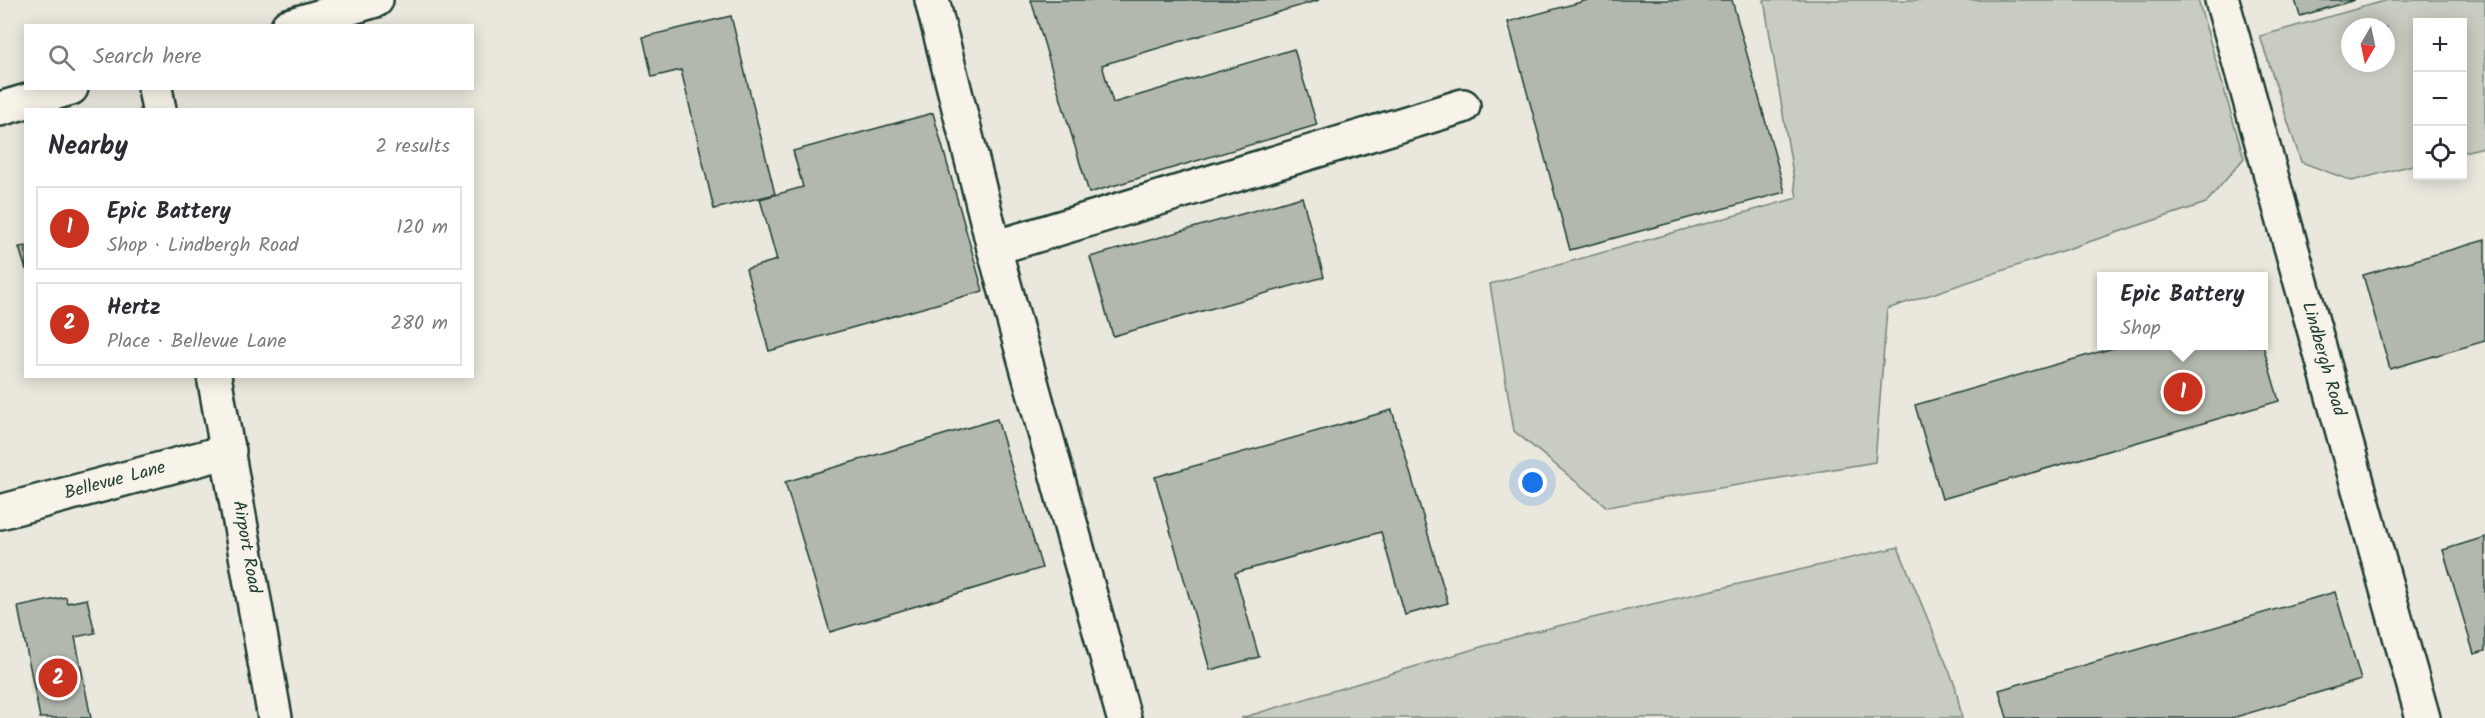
<!DOCTYPE html>
<html lang="en">
<head>
<meta charset="utf-8">
<style>
	:root { --surface:#fff; --page:#f7f7f7; --text:#2b2b33; --muted:#7c7c81; --line:#e1e1e2; --accent:#c8321e }
	body { margin:0; font-family:Kalam,sans-serif; background:var(--page); color:var(--text) }
	.controls { position:absolute; right:18px; top:18px; display:grid; overflow:hidden; border-radius:0px; box-shadow:0 3px 15px #0003 }
	.controls button { width:54px; height:54px; display:grid; place-items:center; padding:0; border:0; border-bottom:2px solid var(--line); background:var(--surface); color:var(--text); font:30px sans-serif }
	.compass { position:absolute; left:2341px; top:18px; width:54px; height:54px; border-radius:50%; background:var(--surface); box-shadow:0 3px 15px #0003; rotate:189deg }
	.you { position:absolute; left:1533px; top:483px; width:21px; height:21px; margin:-15px; border:4px solid #fff; border-radius:50%; background:#1a73e8; box-shadow:0 0 0 9px #1a73e833 }
	.badge { display:grid; place-items:center; width:39px; height:39px; border-radius:50%; background:var(--accent); color:#fff; font-size:20px; font-weight:700 }
	.pin { position:absolute; translate:-50% -50%; border:3px solid #fff; box-shadow:0 2px 6px #0006 }
	.popup { position:absolute; left:2097px; top:272px; width:171px; height:78px; box-sizing:border-box; display:grid; place-content:center; border-radius:0px; background:var(--surface); filter:drop-shadow(0 2px 4px #0005); font-size:20px; white-space:nowrap; color:var(--muted) }
	.popup b { font-size:22px; color:var(--text) }
	.popup::after { content:''; position:absolute; left:50%; top:100%; margin-left:-12px; border:12px solid transparent; border-top-color:var(--surface) }
	.list { margin:0; padding:0; list-style:none }
	h2 { display:flex; justify-content:space-between; align-items:center; height:78px; margin:0; padding:0 24px; font-size:26px }
	h2 small { font-size:20px; font-weight:400; color:var(--muted) }
	.list li { display:grid; grid-template-columns:39px 1fr auto; gap:18px; align-items:center; box-sizing:border-box; height:84px; margin:0 12px 12px; padding:0 12px; border:2px solid var(--line); border-radius:0px }
	.list b { display:block; font-size:22px; white-space:nowrap }
	.list p { margin:0; font-size:20px; white-space:nowrap; color:var(--muted) }
	.list em { font-size:20px; font-style:normal; color:var(--muted) }
	.icon { flex:none; width:33px; height:33px; fill:none; stroke:currentColor; stroke-width:2; stroke-linecap:round; stroke-linejoin:round }
	.map { position:relative; flex:none; width:2485px; height:718px; overflow:hidden }
	.search { position:absolute; background:var(--surface); box-shadow:0 3px 15px #0003; left:24px; top:24px; width:450px; height:66px; display:flex; align-items:center; gap:15px; box-sizing:border-box; padding:0 21px; border-radius:0px; color:var(--muted); font-size:22px }
	.panel { position:absolute; background:var(--surface); box-shadow:0 3px 15px #0003; left:24px; top:108px; width:450px; height:270px; border-radius:0px }
	.map>svg:first-child { display:block }
	.green { fill:#c8ccc1; stroke:#74847a; stroke-width:1.5; fill-rule:evenodd }
	.building { fill:#b2b8ae; stroke:#1f3d34; stroke-width:1.5 }
	.lines { fill:none; stroke-linecap:round; stroke-linejoin:round }
	.minor-casing { stroke:#1f3d34; stroke-width:38 }
	.major-casing { stroke:#1f3d34; stroke-width:38 }
	.minor { stroke:#f7f3e8; stroke-width:33 }
	.major { stroke:#f7f3e8; stroke-width:33 }
	.labels { text-anchor:middle; dominant-baseline:central; stroke-width:5; stroke-linejoin:round; paint-order:stroke }
	.street-label { font-size:18px; fill:#1f3d34; stroke:#f7f3e8 }
</style>
</head>
<body>
<div class="map">
<svg width="2485" height="718" viewBox="0 0 2485 718">
	<rect width="100%" height="100%" fill="#eae8dd"/>
	<filter id="ink" filterUnits="userSpaceOnUse"><feTurbulence type="fractalNoise" baseFrequency=".0167" numOctaves="2"/><feDisplacementMap in="SourceGraphic" scale="12" xChannelSelector="R" yChannelSelector="G"/><feConvolveMatrix kernelMatrix="1 2 1 2 8 2 1 2 1" color-interpolation-filters="sRGB"/></filter>
	<g filter="url(#ink)">
		<g class="green">
			<polygon points="1764,0 2198,0 2244,158 2206,203 1887,309 1875,462 1607,507 1514,431 1490,284 1797,198"/>
			<path d="M 2388,0 L 2485,0 L 2485,147 L 2463,152 L 2462,22 L 2418,22 L 2417,164 L 2352,181 L 2301,162 L 2260,36 ZM 2350,27 L 2386,27 L 2386,63 L 2350,63 Z"/>
			<polygon points="1898,547 1955,685 1962,718 1241,718 1528,633"/>
		</g>
		<g class="building">
			<polygon points="1031,0 1319,0 1102,65 1113,103 1294,49 1317,125 1089,193"/>
			<polygon points="1588,0 1732,0 1785,192 1570,250 1508,22"/>
			<polygon points="2295,0 2355,0 2300,16"/>
			<polygon points="731,16 775,194 714,209 681,70 652,77 643,37"/>
			<polygon points="933,113 983,291 769,351 746,269 777,260 760,199 803,187 793,151"/>
			<polygon points="1302,197 1324,277 1113,336 1090,257"/>
			<polygon points="2485,240 2485,341 2390,369 2363,275"/>
			<polygon points="26,246 26,270 19,247"/>
			<polygon points="2120,346 2263,346 2279,401 1942,499 1915,405"/>
			<polygon points="1392,410 1448,603 1405,615 1381,532 1235,573 1259,657 1210,670 1155,477"/>
			<polygon points="997,419 1042,568 830,632 785,482"/>
			<polygon points="2485,537 2485,651 2474,654 2443,550"/>
			<polygon points="2335,592 2361,680 2232,718 2007,718 1999,690"/>
			<polygon points="66,597 67,603 87,599 95,633 75,637 91,718 40,718 18,607"/>
		</g>
		<g class="lines">
			<defs>
				<g id="minor">
					<polyline points="932,0 994,248 1124,718"/>
					<polyline points="2222,0 2423,718"/>
					<polyline points="155,88 159,110"/>
					<polyline points="994,248 1463,106"/>
					<polyline points="214,376 275,718"/>
					<polyline points="0,512 229,451"/>
				</g>
				<g id="major">
					<polyline points="288,26 376,0"/>
					<polyline points="0,109 71,88"/>
				</g>
			</defs>
			<use href="#minor" class="minor-casing"/>
			<use href="#major" class="major-casing"/>
			<use href="#minor" class="minor"/>
			<use href="#major" class="major"/>
		</g>
	</g>
	<g class="labels">
		<g class="street-label">
			<text transform="translate(2323 359) rotate(74)">Lindbergh Road</text>
			<text transform="translate(115 481) rotate(-15)">Bellevue Lane</text>
			<text transform="translate(246 547) rotate(80)">Airport Road</text>
		</g>
	</g>
</svg>
<div class="controls">
<button>+</button>
<button>−</button>
<button><svg class="icon" aria-label="locate" viewBox="0 0 24 24"><circle cx="12" cy="12" r="6"/><path d="M12 2v4M12 18v4M2 12h4M18 12h4"/></svg></button>
</div>
<svg class="compass" viewBox="-18 -18 36 36"><path d="M0-13l5 13h-10z" fill="#e53935"/><path d="M0 13l5-13h-10z" fill="#7c7c81"/></svg>
<div class="you"></div>
<div class="pin badge" style="left:2183px;top:392px">1</div>
<div class="popup"><b>Epic Battery</b>Shop</div>
<div class="pin badge" style="left:58px;top:678px">2</div>
<div class="search"><svg class="icon" aria-label="search" viewBox="0 0 24 24"><circle cx="10" cy="10" r="6"/><path d="M15 15l6 6"/></svg>Search here</div>
<section class="panel">
<h2>Nearby<small>2 results</small></h2>
<ul class="list">
<li><span class="badge">1</span><div><b>Epic Battery</b><p>Shop · Lindbergh Road</p></div><em>120 m</em></li>
<li><span class="badge">2</span><div><b>Hertz</b><p>Place · Bellevue Lane</p></div><em>280 m</em></li>
</ul>
</section>
</div>
</body>
</html>
